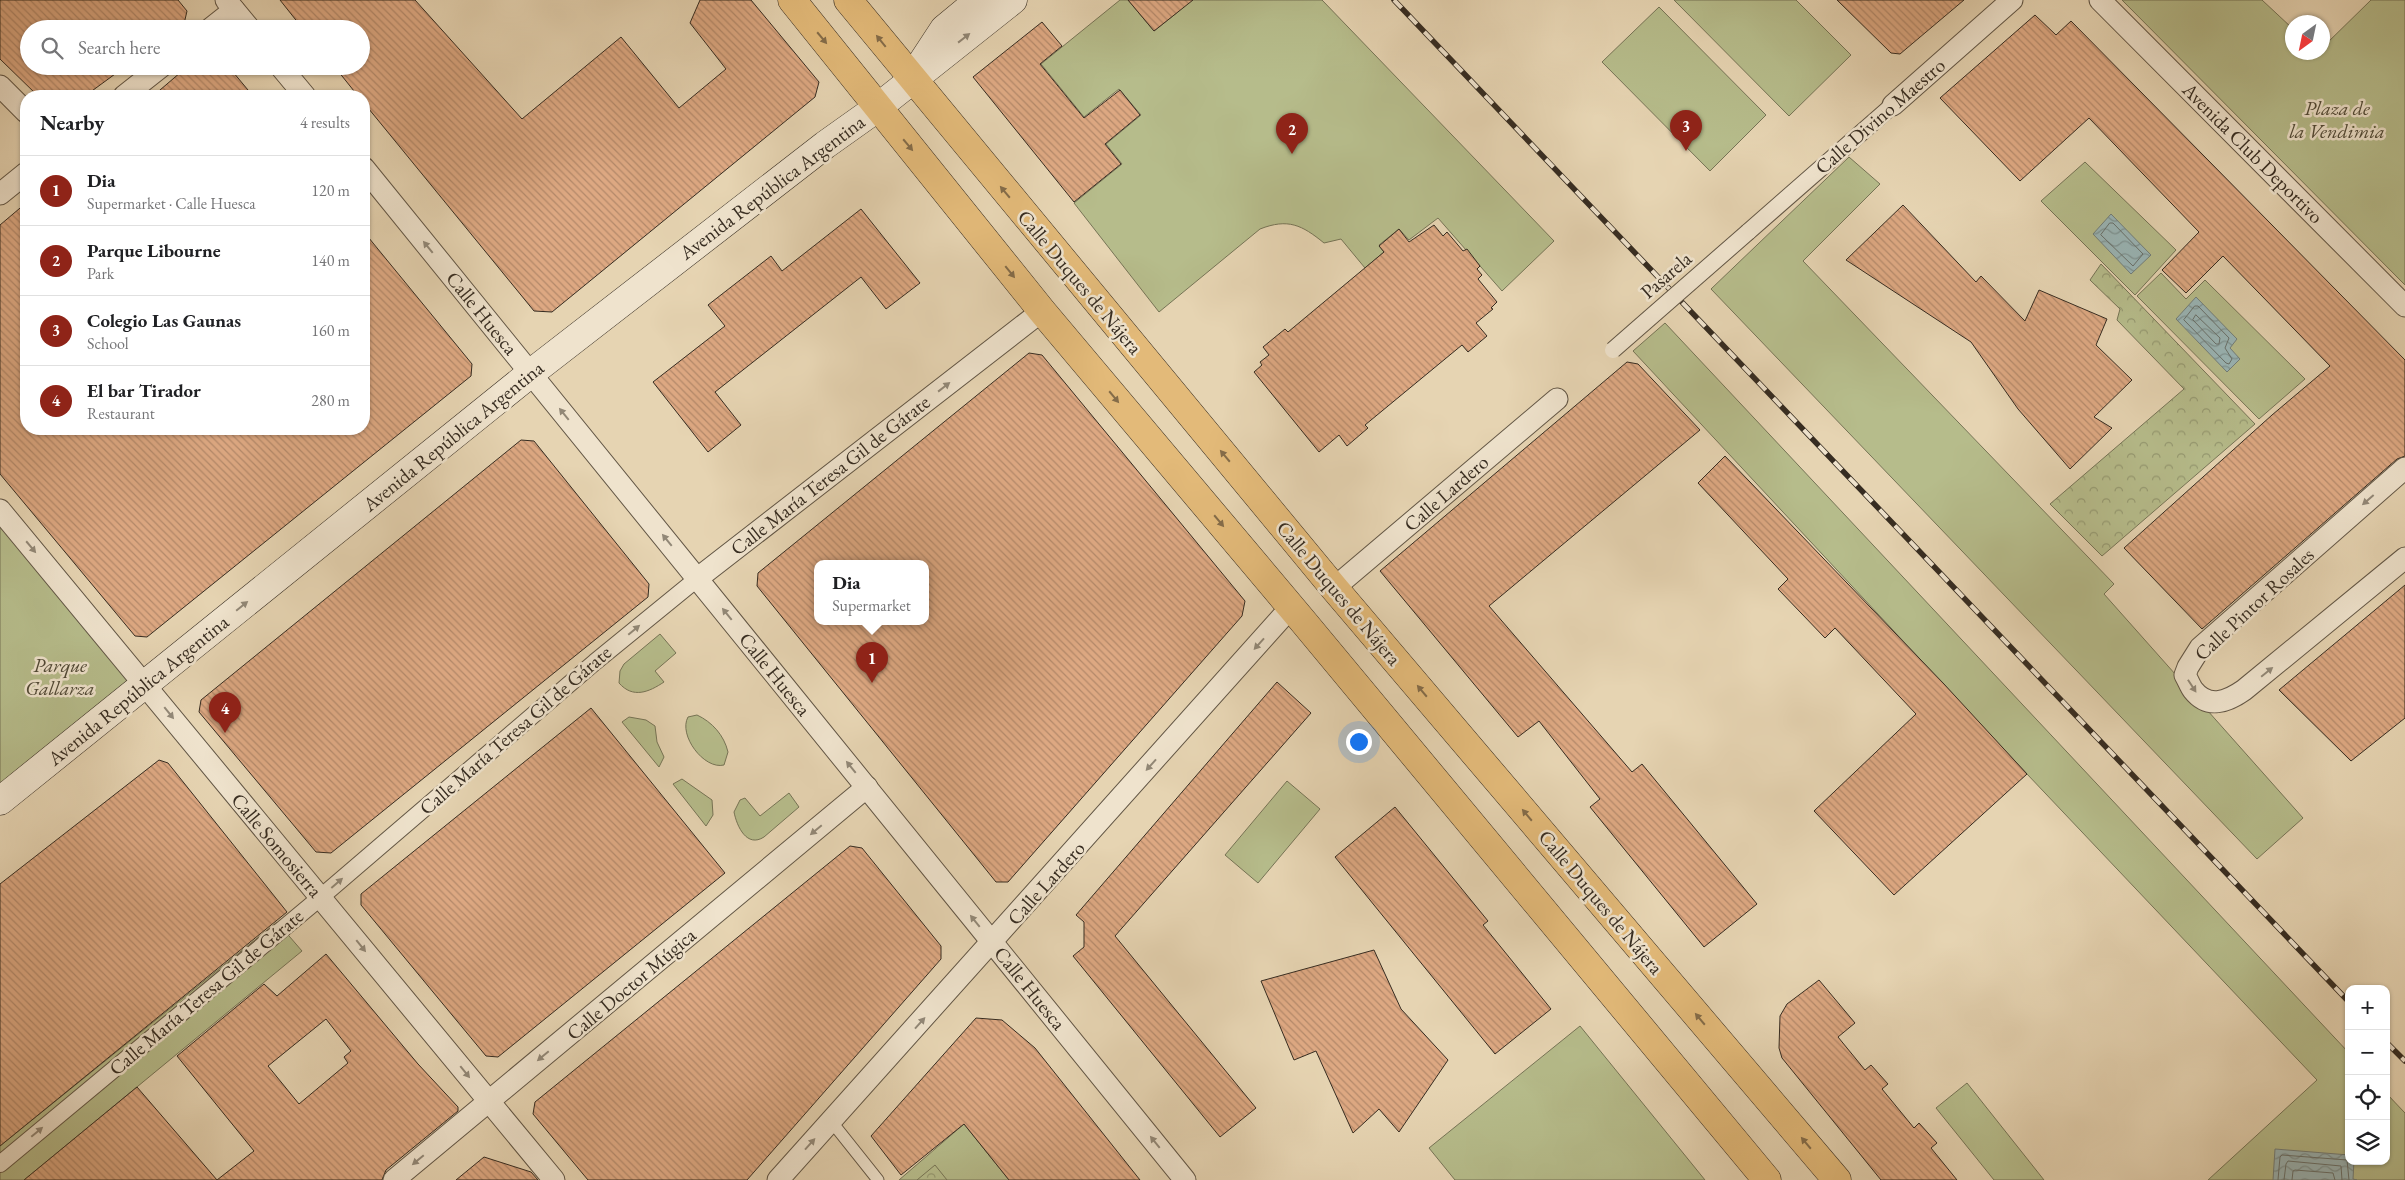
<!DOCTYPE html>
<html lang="en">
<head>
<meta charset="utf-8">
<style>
	:root { --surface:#fff; --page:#f2f2f2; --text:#202124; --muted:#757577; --line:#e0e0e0; --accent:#8f2418 }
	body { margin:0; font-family:"EB Garamond",serif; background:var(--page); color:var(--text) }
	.controls { position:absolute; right:15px; bottom:15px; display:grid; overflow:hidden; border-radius:10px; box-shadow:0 1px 4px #0004 }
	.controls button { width:45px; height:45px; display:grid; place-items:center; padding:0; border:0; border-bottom:1px solid var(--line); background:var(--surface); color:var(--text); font:25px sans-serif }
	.compass { position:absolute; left:2285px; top:15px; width:45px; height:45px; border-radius:50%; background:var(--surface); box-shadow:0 1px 4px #0004; rotate:213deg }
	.you { position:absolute; left:1358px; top:741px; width:18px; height:18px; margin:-12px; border:4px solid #fff; border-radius:50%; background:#1a73e8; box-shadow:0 0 0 8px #1a73e833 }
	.badge { display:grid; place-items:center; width:32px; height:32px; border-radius:50%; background:var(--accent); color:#fff; font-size:16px; font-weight:700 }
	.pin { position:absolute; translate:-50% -41px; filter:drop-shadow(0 1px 2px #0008) }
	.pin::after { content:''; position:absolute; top:26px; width:18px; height:15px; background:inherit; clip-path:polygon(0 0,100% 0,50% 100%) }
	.popup { position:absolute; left:814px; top:560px; width:115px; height:65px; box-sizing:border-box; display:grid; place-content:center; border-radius:10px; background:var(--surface); filter:drop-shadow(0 1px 4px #0005); font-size:16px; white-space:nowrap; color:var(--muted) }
	.popup b { font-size:19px; color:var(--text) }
	.popup::after { content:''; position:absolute; left:50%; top:100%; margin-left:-10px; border:10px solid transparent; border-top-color:var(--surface) }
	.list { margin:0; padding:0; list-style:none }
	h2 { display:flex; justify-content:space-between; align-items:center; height:65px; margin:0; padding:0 20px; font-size:21px }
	h2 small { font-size:16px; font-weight:400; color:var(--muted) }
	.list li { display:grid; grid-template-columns:32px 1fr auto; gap:15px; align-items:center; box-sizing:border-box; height:70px; padding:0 20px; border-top:1px solid var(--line) }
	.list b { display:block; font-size:19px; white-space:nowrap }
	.list p { margin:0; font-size:16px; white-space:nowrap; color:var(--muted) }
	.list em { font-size:16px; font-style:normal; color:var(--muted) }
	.icon { flex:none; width:28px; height:28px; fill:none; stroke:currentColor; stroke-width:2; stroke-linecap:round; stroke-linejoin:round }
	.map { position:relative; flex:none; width:2405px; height:1180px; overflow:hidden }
	.search { position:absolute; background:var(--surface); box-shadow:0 1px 4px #0004; left:20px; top:20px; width:350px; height:55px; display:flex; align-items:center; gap:12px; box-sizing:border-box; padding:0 18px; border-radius:28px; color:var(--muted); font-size:19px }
	.panel { position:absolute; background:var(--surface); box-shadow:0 1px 4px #0004; left:20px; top:90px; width:350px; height:345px; border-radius:20px }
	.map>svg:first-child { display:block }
	.green { fill:#b6bc8b; stroke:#767456 }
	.forest { fill:url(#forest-crowns); stroke:#767456 }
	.water { fill:url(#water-waves); stroke:#727f7b }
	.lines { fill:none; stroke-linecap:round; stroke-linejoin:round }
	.shore { stroke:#68716c; stroke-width:1 }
	.building { fill:url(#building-back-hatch); stroke:#362c21; fill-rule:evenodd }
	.service-casing { stroke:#625645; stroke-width:13 }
	.pedestrian-casing { stroke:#625645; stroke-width:18 }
	.minor-casing { stroke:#625645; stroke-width:23 }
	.secondary-casing { stroke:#362c21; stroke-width:29 }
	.primary-casing { stroke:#362c21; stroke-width:29 }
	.service { stroke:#efe3cd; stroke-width:11 }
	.pedestrian { stroke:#efe3cd; stroke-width:16 }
	.minor { stroke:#efe3cd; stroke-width:21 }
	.secondary { stroke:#efe3cd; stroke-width:28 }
	.primary { stroke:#e3ba79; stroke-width:28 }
	.rail-casing { stroke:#362c21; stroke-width:5.5 }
	.rail { stroke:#efe3cd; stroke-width:4; stroke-dasharray:11; stroke-linecap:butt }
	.pedestrian-bridge-casing { stroke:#625645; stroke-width:18; stroke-linecap:butt }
	.pedestrian-bridge { stroke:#efe3cd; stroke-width:16 }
	.oneway { fill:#846c49 }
	.oneway2 { fill:#928877 }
	.labels { text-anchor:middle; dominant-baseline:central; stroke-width:5; stroke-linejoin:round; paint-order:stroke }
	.park-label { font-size:20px; font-style:italic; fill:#504936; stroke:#efe3cd }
	.street-label { font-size:20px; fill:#362c21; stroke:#efe3cd }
</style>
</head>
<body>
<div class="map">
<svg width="2405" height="1180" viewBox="0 0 2405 1180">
	<defs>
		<pattern id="forest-crowns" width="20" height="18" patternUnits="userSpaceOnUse" patternTransform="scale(1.25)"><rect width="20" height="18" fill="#b6bc8b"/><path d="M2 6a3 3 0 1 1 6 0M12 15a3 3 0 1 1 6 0" fill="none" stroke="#959971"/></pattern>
		<pattern id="water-waves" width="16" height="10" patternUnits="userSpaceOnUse" patternTransform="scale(1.25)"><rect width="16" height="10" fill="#9ab6b7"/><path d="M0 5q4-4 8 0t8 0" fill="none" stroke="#7e9494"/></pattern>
		<pattern id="building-back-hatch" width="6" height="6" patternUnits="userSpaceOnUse" patternTransform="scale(1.25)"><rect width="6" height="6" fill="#dda882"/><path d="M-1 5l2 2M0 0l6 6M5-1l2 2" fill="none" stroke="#b4896a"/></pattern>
	</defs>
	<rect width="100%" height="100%" fill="#e6d4b2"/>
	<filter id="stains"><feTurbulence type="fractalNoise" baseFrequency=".004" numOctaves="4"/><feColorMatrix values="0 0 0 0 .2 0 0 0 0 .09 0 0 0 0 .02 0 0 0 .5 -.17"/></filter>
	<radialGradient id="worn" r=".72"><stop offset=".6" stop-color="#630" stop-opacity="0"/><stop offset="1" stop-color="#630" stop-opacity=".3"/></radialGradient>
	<g class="green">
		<path d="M 1120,0 L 1128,0 L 1154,31 L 1179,11 L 1171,0 L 1322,0 L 1554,241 L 1502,291 L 1438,218 L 1409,240 L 1399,229 L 1379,245 L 1384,252 L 1365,268 L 1341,239 L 1324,243 C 1302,225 1288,218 1260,229 L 1159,312 L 1074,203 L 1122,164 L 1106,144 L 1141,115 L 1119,89 L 1084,117 L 1041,64 Z"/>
		<polygon points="1674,0 1796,0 1851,55 1789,116"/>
		<polygon points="2122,0 2262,0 2292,28 2292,52 2322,52 2323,47 2371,0 2405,0 2405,285"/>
		<polygon points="1659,7 1766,115 1710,171 1602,62"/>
		<polygon points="1849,157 1880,184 1803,261 2114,584 2104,594 2303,818 2257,859 1711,289"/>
		<polygon points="2085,162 2176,250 2135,295 2041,201"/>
		<polygon points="2161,273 2186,299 2205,280 2305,379 2259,419 2137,296"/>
		<polygon points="1665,323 2349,1053 2349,1161 2386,1161 2386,1093 2405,1113 2405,1180 2208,1180 2317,1080 2027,774 1633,351"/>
		<polygon points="0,510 146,684 0,801"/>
		<path d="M 660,634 L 676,653 L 655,671 L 664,682 C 649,692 633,699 619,683 L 620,671 L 624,664 Z"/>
		<path d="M 697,715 C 712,722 724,735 728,752 L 724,765 C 704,770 678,735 688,717 Z"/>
		<polygon points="629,717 646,720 655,726 657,742 664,757 659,767 622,722"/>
		<polygon points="682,779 712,800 713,815 706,826 673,784"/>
		<polygon points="1287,781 1320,809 1258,883 1225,855"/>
		<path d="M 789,793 L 799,807 L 764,837 C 747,848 737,827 734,812 L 740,800 L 745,798 L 760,816 Z"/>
		<polygon points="277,922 302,951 24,1180 0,1180 0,1146"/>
		<polygon points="1580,1026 1705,1180 1455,1180 1429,1148"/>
		<polygon points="1967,1083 2044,1180 1994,1180 1936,1108"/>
		<polygon points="964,1124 1009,1180 899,1180"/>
	</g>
	<g class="forest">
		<polygon points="2101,264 2255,424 2102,556 2050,504 2184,389 2117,320 2120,309 2090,280"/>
		<polygon points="935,1165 947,1180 917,1180"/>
	</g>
	<g class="water">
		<polygon points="2111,214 2151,255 2131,274 2093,234"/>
		<polygon points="2196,297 2237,339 2230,348 2240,359 2227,372 2176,319"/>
		<polygon points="2275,1149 2349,1155 2349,1161 2354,1161 2353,1179 2357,1180 2273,1180"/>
	</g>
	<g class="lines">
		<g class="shore">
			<polygon points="2110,223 2113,223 2143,254 2133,266 2101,235"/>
			<polygon points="2195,306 2198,306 2229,338 2225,348 2232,359 2229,364 2226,363 2184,320"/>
			<polygon points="2196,315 2220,338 2219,344 2216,344 2193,320"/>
			<polyline points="2278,1180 2280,1157 2282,1155 2347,1160 2349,1180"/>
			<polyline points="2284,1180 2286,1164 2288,1161 2341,1166 2342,1180"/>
			<polyline points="2292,1180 2293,1171 2295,1170 2333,1173 2335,1180"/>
		</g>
	</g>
	<g class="building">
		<polygon points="0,0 178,0 187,11 184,24 178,29 29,29 29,66 126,66 85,96 38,96 0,59"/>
		<polygon points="280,0 415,0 522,119 621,37 679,108 726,69 690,23 700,0 751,0 819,82 815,97 552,312 534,311 364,103 364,96 358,96 334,66 361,66 361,29 303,29"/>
		<polygon points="1128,0 1193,0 1154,31"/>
		<polygon points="1837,0 1964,0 1900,54 1891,53"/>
		<polygon points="2035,15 2056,35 2071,21 2405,360 2405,456 2397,459 2202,629 2124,548 2272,415 2330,366 2223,256 2186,293 2162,270 2199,232 2089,118 2020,181 1940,98"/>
		<polygon points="1042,22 1062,46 1040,64 1084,118 1120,90 1140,115 1105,144 1121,164 1074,202 973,77"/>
		<polygon points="188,66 228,66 253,96 153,96"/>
		<polygon points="26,203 26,429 364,429 364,232 472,364 471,376 147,637 135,636 0,474 0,225"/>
		<polygon points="1903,205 1976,282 1981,276 2025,321 2039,290 2107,319 2096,345 2132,380 2094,417 2112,428 2070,469 2018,409 1971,342 1846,260"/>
		<polygon points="861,209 920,283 886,309 861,277 715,392 741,425 708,452 653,382 725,326 708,305 771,256 782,271"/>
		<polygon points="1434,225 1443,236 1447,232 1463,251 1467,249 1480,266 1477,269 1482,275 1478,279 1497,302 1491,308 1493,309 1476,323 1487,336 1468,352 1462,345 1365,425 1368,428 1347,446 1339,435 1319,452 1254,372 1262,365 1260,362 1269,355 1263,347 1285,329 1288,332 1384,252 1379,246 1399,229 1409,242"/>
		<path d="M 1029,353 L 1042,355 L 1245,601 L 1242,616 L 1008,882 L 996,882 L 757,586 L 758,573 ZM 818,564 L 926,564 L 926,622 L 818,622 Z"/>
		<polygon points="1627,362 1638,364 1700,430 1489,606 1632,772 1642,764 1757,904 1704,947 1590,807 1600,799 1539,721 1518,737 1380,571"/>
		<polygon points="521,440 534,441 649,584 648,597 331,853 316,852 199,712 201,700"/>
		<polygon points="1725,456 1944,684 2027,774 1894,895 1814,811 1916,714 1835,628 1825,638 1778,589 1788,579 1698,483"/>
		<polygon points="2405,585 2405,718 2351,761 2279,690"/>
		<polygon points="1277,682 1311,713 1115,936 1256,1108 1220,1137 1073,956 1084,947 1084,922 1076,915"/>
		<polygon points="591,708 725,873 498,1057 486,1056 361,905 361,894"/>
		<polygon points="159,760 168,763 172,768 287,912 0,1146 0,884"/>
		<polygon points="1395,807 1488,921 1483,925 1551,1009 1495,1054 1335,857"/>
		<polygon points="850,846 862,848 941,946 941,959 747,1180 588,1180 533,1114 535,1102"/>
		<polygon points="1374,950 1401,1009 1448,1060 1399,1132 1379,1109 1353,1133 1316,1051 1294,1060 1261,981"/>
		<path d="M 326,954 L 418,1064 L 458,1107 L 458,1111 L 386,1170 L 382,1180 L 217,1180 L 254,1151 L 177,1056 L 264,984 L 277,996 ZM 326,1019 L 351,1051 L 344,1057 L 348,1063 L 299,1104 L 268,1066 Z"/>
		<polygon points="1819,980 1855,1023 1838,1037 1865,1070 1871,1065 1888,1084 1882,1089 1914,1128 1919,1123 1937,1143 1931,1148 1957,1180 1881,1180 1782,1058 1779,1048 1780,1016 1787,1004"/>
		<polygon points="976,1018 1002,1020 1035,1048 1140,1180 1009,1180 964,1124 901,1175 871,1136"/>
		<polygon points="137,1087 217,1180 24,1180"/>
		<polygon points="484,1157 531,1172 538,1180 456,1180"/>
	</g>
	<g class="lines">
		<defs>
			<polyline id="service" points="831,1121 878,1180"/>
			<g id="pedestrian">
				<polyline points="1748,232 1893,105"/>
				<polyline points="0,1164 321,897 595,662 698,578"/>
			</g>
			<g id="minor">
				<polyline points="226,0 250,29"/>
				<polyline points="2100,0 2405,306"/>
				<polyline points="210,29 234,10"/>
				<polyline points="280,66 305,96"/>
				<polyline points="0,86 26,112"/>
				<polyline points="124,96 162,66"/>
				<polyline points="1893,105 2012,0"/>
				<polyline points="364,168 1185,1180"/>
				<polyline points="0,194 26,173"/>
				<path d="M 2405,468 L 2200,648 L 2188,667 L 2185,675 C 2188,680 2190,686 2193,690 C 2208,709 2227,702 2244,690 L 2405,558"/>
				<polyline points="0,510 554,1180"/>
				<polyline points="698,578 1042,311"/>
				<polyline points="1334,588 1557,399"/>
				<polyline points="394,1180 867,787"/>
				<polyline points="778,1180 1291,607"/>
			</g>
			<g id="secondary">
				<polyline points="923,61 944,29 979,0"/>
				<polyline points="0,801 531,373 825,145 877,108 1013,0"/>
			</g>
			<g id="primary">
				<polyline points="792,0 1042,311 1302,620 1767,1180"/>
				<polyline points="848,0 1334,588 1837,1180"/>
			</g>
		</defs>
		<use href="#service" class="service-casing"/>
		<use href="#pedestrian" class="pedestrian-casing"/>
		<use href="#minor" class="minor-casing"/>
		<use href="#secondary" class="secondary-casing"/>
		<use href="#primary" class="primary-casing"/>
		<use href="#service" class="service"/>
		<use href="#pedestrian" class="pedestrian"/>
		<use href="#minor" class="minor"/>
		<use href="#secondary" class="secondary"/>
		<use href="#primary" class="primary"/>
		<defs>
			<g id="rail">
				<polyline points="1394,0 2349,1002"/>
				<polyline points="2386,1042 2405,1061"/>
			</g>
		</defs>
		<use href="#rail" class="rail-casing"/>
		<use href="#rail" class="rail"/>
		<defs>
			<polyline id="pedestrian-bridge" points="1613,350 1748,232"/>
		</defs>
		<use href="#pedestrian-bridge" class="pedestrian-bridge-casing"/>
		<use href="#pedestrian-bridge" class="pedestrian-bridge"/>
	</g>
	<defs><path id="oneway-solid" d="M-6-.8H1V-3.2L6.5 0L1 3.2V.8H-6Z" transform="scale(1.25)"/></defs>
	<g class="oneway">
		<use href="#oneway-solid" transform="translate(822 38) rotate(50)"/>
		<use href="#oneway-solid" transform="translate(881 41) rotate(-129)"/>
		<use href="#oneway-solid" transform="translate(908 145) rotate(50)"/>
		<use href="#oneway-solid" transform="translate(1005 192) rotate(-130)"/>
		<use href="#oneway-solid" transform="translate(1010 272) rotate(51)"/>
		<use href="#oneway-solid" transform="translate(1114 397) rotate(50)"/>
		<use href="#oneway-solid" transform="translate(1225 456) rotate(-130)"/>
		<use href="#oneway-solid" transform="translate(1219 521) rotate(50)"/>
		<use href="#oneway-solid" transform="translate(1422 691) rotate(-130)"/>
		<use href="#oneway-solid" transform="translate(1527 815) rotate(-130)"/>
		<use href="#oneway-solid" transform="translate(1700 1019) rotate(-130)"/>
		<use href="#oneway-solid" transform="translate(1806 1143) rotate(-130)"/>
	</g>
	<g class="oneway2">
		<use href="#oneway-solid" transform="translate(964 38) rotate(-38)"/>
		<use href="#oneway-solid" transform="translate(428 247) rotate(-129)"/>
		<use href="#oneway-solid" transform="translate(944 387) rotate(-38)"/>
		<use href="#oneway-solid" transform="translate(564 414) rotate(-129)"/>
		<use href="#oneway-solid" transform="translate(2368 500) rotate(139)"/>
		<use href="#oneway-solid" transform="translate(667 540) rotate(-129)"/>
		<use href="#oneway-solid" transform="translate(31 547) rotate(50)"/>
		<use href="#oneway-solid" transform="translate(242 606) rotate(-39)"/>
		<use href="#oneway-solid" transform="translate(727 614) rotate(-129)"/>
		<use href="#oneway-solid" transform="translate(634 630) rotate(-40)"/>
		<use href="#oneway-solid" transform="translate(1259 644) rotate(132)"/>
		<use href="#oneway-solid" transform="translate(2267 672) rotate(-39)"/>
		<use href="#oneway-solid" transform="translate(2192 686) rotate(57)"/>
		<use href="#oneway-solid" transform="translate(169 713) rotate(51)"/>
		<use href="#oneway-solid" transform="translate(1151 765) rotate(132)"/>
		<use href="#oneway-solid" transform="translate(851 767) rotate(-129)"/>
		<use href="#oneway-solid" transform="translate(816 830) rotate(140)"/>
		<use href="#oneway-solid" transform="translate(337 883) rotate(-41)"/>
		<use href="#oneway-solid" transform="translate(975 921) rotate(-129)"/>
		<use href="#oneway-solid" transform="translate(361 946) rotate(51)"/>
		<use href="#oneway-solid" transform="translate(920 1023) rotate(-48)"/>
		<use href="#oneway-solid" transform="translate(543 1056) rotate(140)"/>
		<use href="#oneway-solid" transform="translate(465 1072) rotate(51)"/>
		<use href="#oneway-solid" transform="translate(37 1132) rotate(-40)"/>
		<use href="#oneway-solid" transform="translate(1155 1142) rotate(-129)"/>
		<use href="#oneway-solid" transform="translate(810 1144) rotate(-48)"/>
		<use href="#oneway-solid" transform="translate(418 1160) rotate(140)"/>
	</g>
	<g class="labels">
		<g class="park-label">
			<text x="2337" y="108">Plaza de<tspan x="2337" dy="23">la Vendimia</tspan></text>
			<text x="60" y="665">Parque<tspan x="60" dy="23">Gallarza</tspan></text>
		</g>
		<g class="street-label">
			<text transform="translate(1880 116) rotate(-41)">Calle Divino Maestro</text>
			<text transform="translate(2253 153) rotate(45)">Avenida Club Deportivo</text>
			<text transform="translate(772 187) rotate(-37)">Avenida República Argentina</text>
			<text transform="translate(1666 275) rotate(-41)">Pasarela</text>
			<text transform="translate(1080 282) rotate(50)">Calle Duques de Nájera</text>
			<text transform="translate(482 313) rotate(51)">Calle Huesca</text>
			<text transform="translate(453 436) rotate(-39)">Avenida República Argentina</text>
			<text transform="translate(830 475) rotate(-38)">Calle María Teresa Gil de Gárate</text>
			<text transform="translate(1446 493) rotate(-41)">Calle Lardero</text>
			<text transform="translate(1339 593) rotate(50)">Calle Duques de Nájera</text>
			<text transform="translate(2254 604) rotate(-43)">Calle Pintor Rosales</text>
			<text transform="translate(775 674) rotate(51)">Calle Huesca</text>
			<text transform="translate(138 690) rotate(-39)">Avenida República Argentina</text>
			<text transform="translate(515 730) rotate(-41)">Calle María Teresa Gil de Gárate</text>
			<text transform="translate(277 845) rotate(50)">Calle Somosierra</text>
			<text transform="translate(1046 883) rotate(-48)">Calle Lardero</text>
			<text transform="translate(1601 902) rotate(50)">Calle Duques de Nájera</text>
			<text transform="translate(631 984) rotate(-40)">Calle Doctor Múgica</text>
			<text transform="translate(1030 988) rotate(51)">Calle Huesca</text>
			<text transform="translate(206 992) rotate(-40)">Calle María Teresa Gil de Gárate</text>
		</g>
	</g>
	<rect width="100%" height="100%" filter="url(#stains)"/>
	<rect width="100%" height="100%" fill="url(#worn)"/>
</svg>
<div class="controls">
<button>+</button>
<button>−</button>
<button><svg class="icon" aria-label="locate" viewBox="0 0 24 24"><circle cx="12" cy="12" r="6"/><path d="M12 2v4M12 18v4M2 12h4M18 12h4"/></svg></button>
<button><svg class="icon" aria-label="layers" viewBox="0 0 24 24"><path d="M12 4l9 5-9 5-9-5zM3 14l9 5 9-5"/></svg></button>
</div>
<svg class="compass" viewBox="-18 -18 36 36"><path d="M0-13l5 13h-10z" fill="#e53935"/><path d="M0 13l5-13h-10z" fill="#757577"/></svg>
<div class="you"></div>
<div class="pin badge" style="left:872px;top:683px">1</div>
<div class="popup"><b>Dia</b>Supermarket</div>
<div class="pin badge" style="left:1292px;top:154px">2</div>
<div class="pin badge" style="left:1686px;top:151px">3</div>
<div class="pin badge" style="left:225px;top:733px">4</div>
<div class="search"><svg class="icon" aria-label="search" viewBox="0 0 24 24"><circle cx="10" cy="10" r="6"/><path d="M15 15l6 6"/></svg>Search here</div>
<section class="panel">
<h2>Nearby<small>4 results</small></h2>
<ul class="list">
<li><span class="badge">1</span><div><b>Dia</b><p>Supermarket · Calle Huesca</p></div><em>120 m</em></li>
<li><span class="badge">2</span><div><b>Parque Libourne</b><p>Park</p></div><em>140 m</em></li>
<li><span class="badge">3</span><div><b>Colegio Las Gaunas</b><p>School</p></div><em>160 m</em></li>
<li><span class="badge">4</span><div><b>El bar Tirador</b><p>Restaurant</p></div><em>280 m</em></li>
</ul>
</section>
</div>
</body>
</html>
